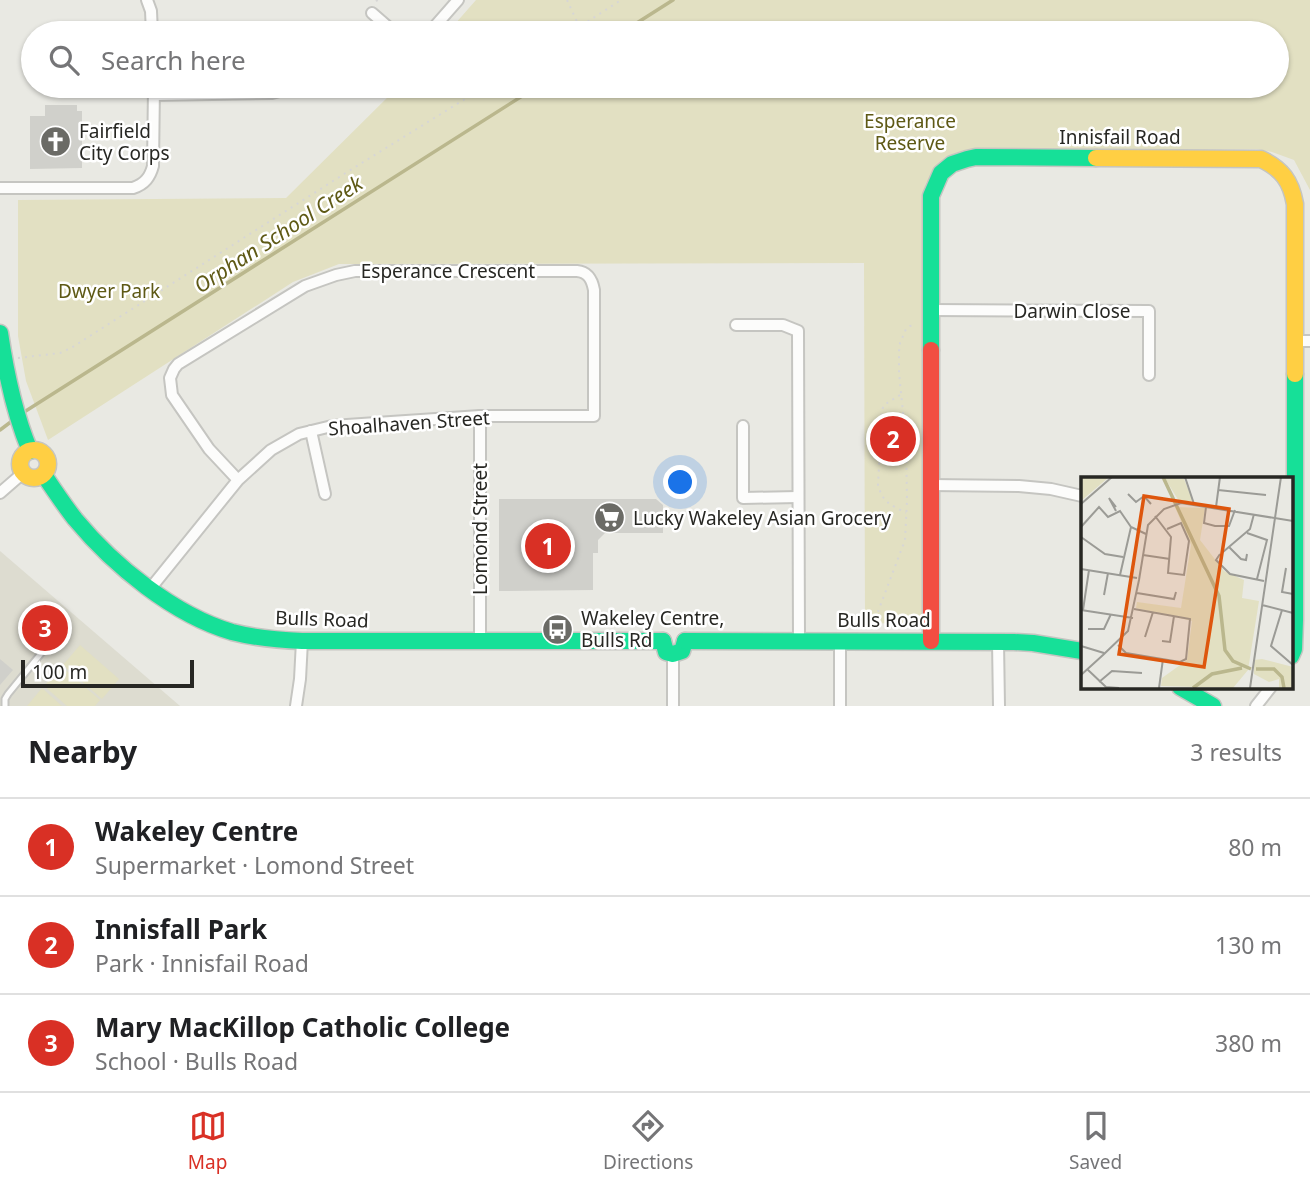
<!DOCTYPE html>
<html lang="en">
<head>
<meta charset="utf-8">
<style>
	:root { --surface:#fff; --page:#f2f2f2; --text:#202124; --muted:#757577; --line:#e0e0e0; --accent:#d93025 }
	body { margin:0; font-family:"Noto Sans",sans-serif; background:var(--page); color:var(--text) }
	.scale { position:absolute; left:21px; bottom:18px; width:173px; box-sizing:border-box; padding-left:7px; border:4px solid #272723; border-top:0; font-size:19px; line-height:24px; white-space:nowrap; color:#272723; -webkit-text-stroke:5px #fff; paint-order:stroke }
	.you { position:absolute; left:681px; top:483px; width:24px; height:24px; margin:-18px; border:5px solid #fff; border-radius:50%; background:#1a73e8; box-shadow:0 0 0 10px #1a73e833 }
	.badge { display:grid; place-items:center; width:46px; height:46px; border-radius:50%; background:var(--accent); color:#fff; font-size:23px; font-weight:700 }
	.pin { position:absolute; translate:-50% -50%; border:4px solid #fff; box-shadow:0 2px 7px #0006 }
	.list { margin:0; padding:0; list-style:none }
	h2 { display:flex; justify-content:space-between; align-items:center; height:91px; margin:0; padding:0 28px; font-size:30px }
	h2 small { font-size:23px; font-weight:400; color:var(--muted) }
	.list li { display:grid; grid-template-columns:46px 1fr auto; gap:21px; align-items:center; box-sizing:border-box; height:98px; padding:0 28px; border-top:2px solid var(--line) }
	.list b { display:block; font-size:26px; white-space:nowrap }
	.list p { margin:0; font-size:23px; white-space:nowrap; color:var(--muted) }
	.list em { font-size:23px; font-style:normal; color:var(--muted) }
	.icon { flex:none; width:38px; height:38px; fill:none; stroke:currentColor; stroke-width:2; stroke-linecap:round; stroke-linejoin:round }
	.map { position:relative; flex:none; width:1310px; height:706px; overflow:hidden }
	.search { position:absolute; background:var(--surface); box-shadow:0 2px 5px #0004; left:21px; right:21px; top:21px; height:77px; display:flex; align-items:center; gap:18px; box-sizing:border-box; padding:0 24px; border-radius:38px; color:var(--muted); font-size:26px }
	.sheet { height:385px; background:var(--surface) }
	nav { display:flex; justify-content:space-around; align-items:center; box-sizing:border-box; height:98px; border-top:2px solid var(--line); background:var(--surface); font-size:19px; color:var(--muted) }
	nav a { display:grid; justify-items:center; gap:4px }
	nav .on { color:var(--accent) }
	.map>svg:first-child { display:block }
	.built { fill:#dddcd0 }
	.green { fill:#e2e0c2 }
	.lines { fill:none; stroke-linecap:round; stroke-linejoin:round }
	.stream { stroke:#bab78d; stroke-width:3.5 }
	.building { fill:#d0d0cb }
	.lane-casing { stroke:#c5c5c1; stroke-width:9 }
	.street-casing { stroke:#c5c5c1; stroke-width:14 }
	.fast-casing { stroke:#c5c5c1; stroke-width:19 }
	.slow-casing { stroke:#c5c5c1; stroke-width:19 }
	.jam-casing { stroke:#c5c5c1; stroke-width:19 }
	.path { stroke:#d7d6d5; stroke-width:2; stroke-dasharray:2 5; stroke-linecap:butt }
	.lane { stroke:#fcfcfb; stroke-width:5 }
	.street { stroke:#fcfcfb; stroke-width:10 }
	.fast { stroke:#16e098; stroke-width:16 }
	.slow { stroke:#ffcf43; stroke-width:16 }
	.jam { stroke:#f24e42; stroke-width:16 }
	.labels { text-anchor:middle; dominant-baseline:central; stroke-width:5; stroke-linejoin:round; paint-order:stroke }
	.park-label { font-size:19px; fill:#5e5915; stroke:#fff }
	.poi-label { font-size:19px; fill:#272723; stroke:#fff; text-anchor:start }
	.street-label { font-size:19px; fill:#272723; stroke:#fff }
	.water-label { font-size:21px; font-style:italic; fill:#5e5915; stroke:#fff }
	.inset-river { fill:none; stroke:#bab78d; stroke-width:3.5 }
	.inset-road { fill:none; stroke:#9b9b96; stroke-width:2 }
	.view { fill:#de560d; fill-opacity:0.15; stroke:#de560d; stroke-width:3.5 }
	.inset-edge { fill:none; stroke:#272723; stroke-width:3.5 }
</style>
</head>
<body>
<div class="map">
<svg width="1310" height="706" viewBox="0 0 1310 706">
	<rect width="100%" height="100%" fill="#e9e9e3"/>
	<polygon class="built" points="0,551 180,706 0,706"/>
	<g class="green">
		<polygon points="476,0 1310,0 1310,190 1294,160 1272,152 1257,149 967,151 948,156 926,183 922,198 923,615 913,624 865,623 864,263 339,264 293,282 48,440 26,381 18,336 18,200 286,198 399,86 1277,86 1277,33 447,33"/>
		<polygon points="80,645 119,679 102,699 63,665"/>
		<polygon points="61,666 100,700 95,706 67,706 44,686"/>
		<polygon points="42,688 62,706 27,706"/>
	</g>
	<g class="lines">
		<g class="stream">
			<polyline points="621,33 673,0"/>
			<polyline points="21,414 538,86"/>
			<polyline points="0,430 12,421"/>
		</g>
	</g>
	<g class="building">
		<polygon points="45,105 77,105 77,111 82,111 82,168 30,169 30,116 45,116"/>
		<polygon points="499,499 656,499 663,505 663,533 605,533 598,540 598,553 593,553 593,590 499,591"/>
		<polygon points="0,659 13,670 0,685"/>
	</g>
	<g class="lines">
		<defs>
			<polyline id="lane" points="5,706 5,699 8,694 56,635"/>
			<g id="street">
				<polyline points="147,0 151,11 152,33"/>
				<polyline points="372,13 395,33"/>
				<polyline points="429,33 458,0"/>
				<polyline points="154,95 272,93 298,86"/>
				<path d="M 0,188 L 133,188 C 145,184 150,177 153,166 L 154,86"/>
				<polyline points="931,310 1149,311 1149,375"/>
				<polyline points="736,325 783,325 798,331 799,641"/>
				<polyline points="1296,341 1310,341"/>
				<polyline points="743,426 743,498 798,497"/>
				<polyline points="311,431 325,494"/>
				<polyline points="931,485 1019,486 1051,489 1082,496"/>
				<polyline points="0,493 23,473"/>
				<path d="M 150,589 L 238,480 L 271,450 L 299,434 L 332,426 L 480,416 L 594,416 L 594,290 C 592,279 588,272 577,271 L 355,271 L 336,275 L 305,286 L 178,364 L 174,369 L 170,378 L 172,395 L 209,449 L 238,480"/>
				<polyline points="480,641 480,416"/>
				<polyline points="840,641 840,706"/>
				<polyline points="998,642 999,706"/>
				<polyline points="296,706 300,679 302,641"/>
				<polyline points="673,706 673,654"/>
				<polyline points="1256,706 1271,687"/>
			</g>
			<g id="fast">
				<path d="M 0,333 C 6,374 14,413 30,451"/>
				<polyline points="931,350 931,196 941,173 952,164 967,159 976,157 1096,158"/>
				<path d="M 44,475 C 54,490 64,505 75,519 C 114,566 174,615 232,632 C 255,638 278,640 302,641 L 663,641"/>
				<polyline points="663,641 666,652 673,654 682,651 685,641"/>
				<polyline points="685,641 1014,642 1033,643 1082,651"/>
				<polyline points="1291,656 1294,649 1295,620 1295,374"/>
				<polyline points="1180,687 1213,706"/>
			</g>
			<g id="slow">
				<path d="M 1096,158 L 1261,159 C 1282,169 1291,181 1295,204 L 1295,374"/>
				<circle cx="34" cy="464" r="14"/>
			</g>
			<polyline id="jam" points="931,350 931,641"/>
		</defs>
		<use href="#lane" class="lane-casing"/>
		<use href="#street" class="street-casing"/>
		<use href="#fast" class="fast-casing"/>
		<use href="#slow" class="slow-casing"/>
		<use href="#jam" class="jam-casing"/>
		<g class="path">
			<polyline points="376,0 381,4"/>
			<polyline points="567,0 579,26"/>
			<polyline points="570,33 621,0"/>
			<polyline points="18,358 60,353 71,348 344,174 486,86"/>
			<path d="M 900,395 L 884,405 L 882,410 L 878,485 C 883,503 890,504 906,513"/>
			<polyline points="873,625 905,540 907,500 906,442 899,373 899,351 900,343 906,329 910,326 916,325"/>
		</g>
		<use href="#lane" class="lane"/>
		<use href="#street" class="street"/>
		<use href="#fast" class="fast"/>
		<use href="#slow" class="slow"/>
		<use href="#jam" class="jam"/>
	</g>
	<defs>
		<symbol id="church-disc" viewBox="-11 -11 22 22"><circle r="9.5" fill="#6b6b66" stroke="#fff"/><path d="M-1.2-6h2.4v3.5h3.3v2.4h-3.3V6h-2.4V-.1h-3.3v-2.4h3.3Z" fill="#fff"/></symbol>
		<symbol id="supermarket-disc" viewBox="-11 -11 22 22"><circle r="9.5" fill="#6b6b66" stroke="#fff"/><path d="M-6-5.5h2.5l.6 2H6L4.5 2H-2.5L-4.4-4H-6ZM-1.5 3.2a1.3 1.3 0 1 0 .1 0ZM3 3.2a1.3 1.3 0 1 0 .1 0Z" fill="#fff"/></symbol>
		<symbol id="bus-disc" viewBox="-11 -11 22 22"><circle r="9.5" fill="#6b6b66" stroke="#fff"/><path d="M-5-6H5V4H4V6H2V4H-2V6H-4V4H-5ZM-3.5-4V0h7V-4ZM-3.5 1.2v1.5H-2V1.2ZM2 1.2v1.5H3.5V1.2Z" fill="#fff"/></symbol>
	</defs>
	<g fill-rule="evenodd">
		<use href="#church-disc" x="38" y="124" width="35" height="35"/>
		<use href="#supermarket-disc" x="592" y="500" width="35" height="35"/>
		<use href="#bus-disc" x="540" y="612" width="35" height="35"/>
	</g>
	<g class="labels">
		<g class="park-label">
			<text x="910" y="121">Esperance<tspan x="910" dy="22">Reserve</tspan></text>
			<text x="109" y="291">Dwyer Park</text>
		</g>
		<g class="poi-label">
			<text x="79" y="131">Fairfield<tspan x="79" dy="22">City Corps</tspan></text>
			<text x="633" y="518">Lucky Wakeley Asian Grocery</text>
			<text x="581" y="618">Wakeley Centre,<tspan x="581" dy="22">Bulls Rd</tspan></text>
		</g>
		<g class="street-label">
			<text x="1120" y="137">Innisfail Road</text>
			<text x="448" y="271">Esperance Crescent</text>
			<text x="1072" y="311">Darwin Close</text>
			<text transform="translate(409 423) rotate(-4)">Shoalhaven Street</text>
			<text transform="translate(480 529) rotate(-90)">Lomond Street</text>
			<text transform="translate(322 619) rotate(2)">Bulls Road</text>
			<text x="884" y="620">Bulls Road</text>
		</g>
		<g class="water-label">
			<text transform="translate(278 234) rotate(-33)">Orphan School Creek</text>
		</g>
	</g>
	<g transform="translate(1081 477)">
		<rect width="212" height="212" fill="#e9e9e3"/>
		<path d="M 0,0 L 28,0 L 0,24 ZM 83,0 L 103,2 L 112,24 L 98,24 ZM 94,30 L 124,31 L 119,63 L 143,94 L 163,103 L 161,121 L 178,124 L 167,193 L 152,211 L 80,209 L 81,201 L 106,183 L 111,144 L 55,131 L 56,125 L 100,131 L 110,68 ZM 181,182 L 212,190 L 212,211 L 198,211 L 198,202 L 188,205 L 173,197 L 173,183 Z" fill="#e2e0c2"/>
		<path class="inset-river" d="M 82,0 L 138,119 L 144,173 L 152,184 L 170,192M 175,192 L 193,192 L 201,200 L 203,211M 112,211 L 131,197 L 161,191"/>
		<path class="inset-road" d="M 104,0 L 113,27M 137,13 L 185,18M 47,17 L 55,25 L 63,19 L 70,27M 100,26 L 212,44M 0,27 L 31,0M 35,30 L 28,21 L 35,34M 125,30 L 123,46 L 134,49 L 148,49 L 154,33M 135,30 L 139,0M 74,39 L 90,60 L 87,96 L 103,98 L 108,64 L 100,46 L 86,52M 0,50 L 18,30 L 27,40 L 39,34 L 50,50 L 65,57M 166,56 L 186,63 L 176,102M 0,60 L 24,77 L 42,80M 148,70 L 160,82 L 165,83 L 166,77M 142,75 L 169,52 L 173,37M 139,77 L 135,83 L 149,97 L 183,104M 62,78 L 89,82M 205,91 L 201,115 L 212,117M 0,92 L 56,101M 39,98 L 50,50M 58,103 L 67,48 L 83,32 L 100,26M 56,116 L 93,122 L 95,115M 23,118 L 27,96M 181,128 L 212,136M 0,133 L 52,141M 2,133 L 8,93M 201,133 L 190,169 L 212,188M 7,152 L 23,152 L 30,137M 64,160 L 72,135M 81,164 L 89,165 L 93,139M 37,168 L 45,176 L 99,185 L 105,182 L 109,142 L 53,132M 0,169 L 23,176M 22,178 L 47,154 L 58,103M 6,192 L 25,210 L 38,211M 0,198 L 22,178M 18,205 L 31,194 L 61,196M 78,211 L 82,182M 169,211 L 200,0"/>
		<path class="view" d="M 63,19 L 148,32 L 123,190 L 38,177 Z"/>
		<rect width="212" height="212" class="inset-edge"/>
	</g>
</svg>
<div class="scale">100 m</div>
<div class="you"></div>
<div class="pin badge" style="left:548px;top:546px">1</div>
<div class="pin badge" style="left:893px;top:439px">2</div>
<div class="pin badge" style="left:45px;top:628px">3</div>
<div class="search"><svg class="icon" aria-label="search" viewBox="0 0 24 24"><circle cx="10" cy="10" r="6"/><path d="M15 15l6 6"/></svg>Search here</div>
</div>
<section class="sheet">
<h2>Nearby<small>3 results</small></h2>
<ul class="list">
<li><span class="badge">1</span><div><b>Wakeley Centre</b><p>Supermarket · Lomond Street</p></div><em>80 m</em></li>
<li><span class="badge">2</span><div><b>Innisfall Park</b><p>Park · Innisfail Road</p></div><em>130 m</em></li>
<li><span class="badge">3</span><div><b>Mary MacKillop Catholic College</b><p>School · Bulls Road</p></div><em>380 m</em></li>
</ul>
</section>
<nav>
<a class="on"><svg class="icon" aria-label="map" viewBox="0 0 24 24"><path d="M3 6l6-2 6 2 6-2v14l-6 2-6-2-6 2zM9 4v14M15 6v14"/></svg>Map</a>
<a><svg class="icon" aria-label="directions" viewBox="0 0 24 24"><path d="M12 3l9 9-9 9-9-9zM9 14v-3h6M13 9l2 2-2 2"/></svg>Directions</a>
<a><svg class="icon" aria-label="saved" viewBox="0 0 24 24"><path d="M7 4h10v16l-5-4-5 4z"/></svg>Saved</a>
</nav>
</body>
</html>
